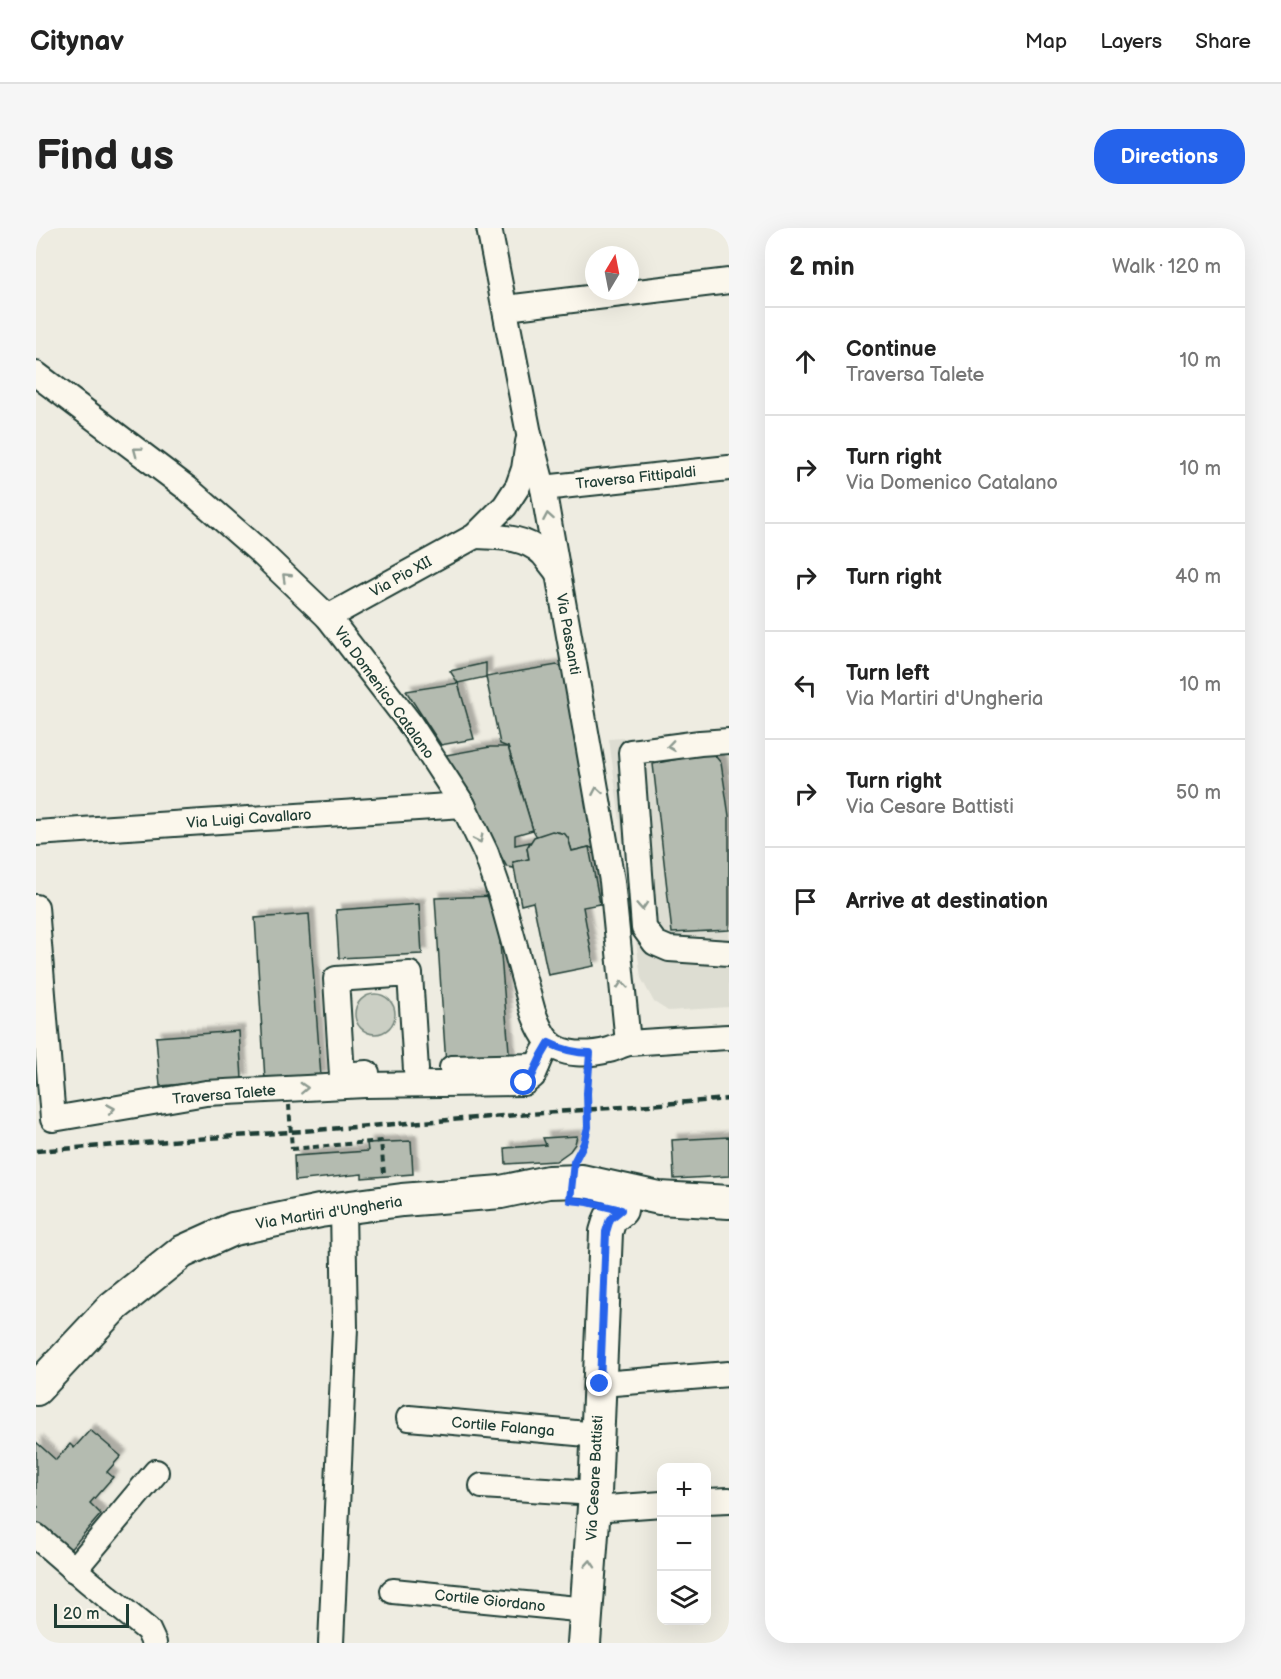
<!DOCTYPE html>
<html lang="en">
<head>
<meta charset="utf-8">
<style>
	:root { --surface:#fff; --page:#f6f6f6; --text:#222; --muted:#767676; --line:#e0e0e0; --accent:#2563eb }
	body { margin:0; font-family:"Balsamiq Sans",sans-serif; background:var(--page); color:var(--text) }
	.controls { position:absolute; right:18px; bottom:18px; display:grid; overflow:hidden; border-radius:12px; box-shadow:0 6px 24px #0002 }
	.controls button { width:54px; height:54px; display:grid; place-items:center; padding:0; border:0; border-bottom:2px solid var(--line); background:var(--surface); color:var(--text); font:30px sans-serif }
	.compass { position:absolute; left:549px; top:18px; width:54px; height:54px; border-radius:50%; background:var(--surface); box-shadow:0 6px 24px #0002; rotate:10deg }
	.scale { position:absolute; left:18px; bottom:15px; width:75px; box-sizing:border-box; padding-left:6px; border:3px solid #1f3d34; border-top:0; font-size:16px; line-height:21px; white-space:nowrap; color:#1f3d34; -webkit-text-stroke:4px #fbf7ec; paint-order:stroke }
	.stop { position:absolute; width:18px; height:18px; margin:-14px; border:4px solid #2563eb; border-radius:50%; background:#fff }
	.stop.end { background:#2563eb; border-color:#fff; box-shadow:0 2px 6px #0008 }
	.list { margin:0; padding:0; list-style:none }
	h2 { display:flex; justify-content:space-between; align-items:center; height:78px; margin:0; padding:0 24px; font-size:26px }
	h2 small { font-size:20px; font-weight:400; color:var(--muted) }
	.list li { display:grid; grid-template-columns:39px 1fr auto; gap:18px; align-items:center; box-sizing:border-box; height:108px; padding:0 24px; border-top:2px solid var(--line) }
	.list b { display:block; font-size:22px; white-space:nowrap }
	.list p { margin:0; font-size:20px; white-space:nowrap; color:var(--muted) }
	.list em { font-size:20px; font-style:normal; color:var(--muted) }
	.icon { flex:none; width:33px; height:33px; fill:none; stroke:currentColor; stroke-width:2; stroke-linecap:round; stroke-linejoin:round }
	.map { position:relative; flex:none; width:693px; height:1415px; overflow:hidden; border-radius:24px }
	header { display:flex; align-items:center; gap:36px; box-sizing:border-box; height:84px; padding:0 30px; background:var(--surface); border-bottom:2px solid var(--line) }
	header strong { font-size:28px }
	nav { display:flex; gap:33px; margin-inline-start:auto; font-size:21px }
	.intro { display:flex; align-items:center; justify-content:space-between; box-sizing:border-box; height:144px; padding:0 36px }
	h1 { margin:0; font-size:42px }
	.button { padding:15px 27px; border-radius:24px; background:var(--accent); color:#fff; font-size:21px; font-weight:700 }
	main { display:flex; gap:36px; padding:0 36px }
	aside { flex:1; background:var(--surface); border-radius:24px; box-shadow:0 6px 24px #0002 }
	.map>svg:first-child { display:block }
	.built { fill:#ddddd2 }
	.green { fill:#cbcfc4; stroke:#75867c; stroke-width:1.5 }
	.building { fill:#b4bbb0; stroke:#1f3d34; stroke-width:1.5; filter:url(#shadow) }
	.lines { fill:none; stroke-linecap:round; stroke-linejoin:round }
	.minor-casing { stroke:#1f3d34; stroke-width:28 }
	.major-casing { stroke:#1f3d34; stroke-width:36 }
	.path { stroke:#1f3d34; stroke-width:4; stroke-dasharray:6 4.5; stroke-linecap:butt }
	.minor { stroke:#fbf7ec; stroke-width:24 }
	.major { stroke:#fbf7ec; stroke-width:32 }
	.rail { stroke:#1f3d34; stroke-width:4.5; stroke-dasharray:9 4.5; stroke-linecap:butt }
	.path-bridge { stroke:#1f3d34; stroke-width:4; stroke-dasharray:6 4.5; stroke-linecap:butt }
	.oneway { stroke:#8d9a90 }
	.route { stroke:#2563eb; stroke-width:8 }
	.labels { text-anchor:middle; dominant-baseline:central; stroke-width:4.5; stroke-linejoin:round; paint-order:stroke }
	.street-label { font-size:15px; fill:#1f3d34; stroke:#fbf7ec }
</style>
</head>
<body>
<header>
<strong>Citynav</strong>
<nav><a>Map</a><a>Layers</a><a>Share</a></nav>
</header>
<div class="intro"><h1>Find us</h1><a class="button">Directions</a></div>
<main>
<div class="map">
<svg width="693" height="1415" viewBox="0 0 693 1415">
	<defs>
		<filter id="shadow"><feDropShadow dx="5.5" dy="-5.5" stdDeviation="1.5" flood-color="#0004"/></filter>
	</defs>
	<rect width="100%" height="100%" fill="#eeece1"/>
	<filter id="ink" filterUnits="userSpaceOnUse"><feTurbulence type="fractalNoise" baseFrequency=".0167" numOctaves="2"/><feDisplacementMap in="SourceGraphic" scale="12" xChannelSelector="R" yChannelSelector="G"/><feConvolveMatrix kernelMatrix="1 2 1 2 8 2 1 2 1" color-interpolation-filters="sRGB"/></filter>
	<g filter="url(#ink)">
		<polygon class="built" points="693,502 693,779 632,783 618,774 605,750 573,511"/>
		<circle class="green" cx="339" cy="786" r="20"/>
		<g class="building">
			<polygon points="450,435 450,449 422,455 414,443"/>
			<polygon points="521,437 532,441 566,624 553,619 536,623 532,610 523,604 501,609 497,602 472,519 464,516 450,449"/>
			<polygon points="422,455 438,511 405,517 370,463"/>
			<polygon points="454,519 472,519 497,602 479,607 479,617 494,614 491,620 493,631 477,634 478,640 471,639 410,527"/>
			<polygon points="676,524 685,535 693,588 693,702 636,705 617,536"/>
			<polygon points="516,603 529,606 532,610 536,623 553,619 564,676 547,679 558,738 512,747 497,674 485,677 477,634 493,631 491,620 498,609"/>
			<polygon points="460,668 474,835 410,837 399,670"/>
			<polygon points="383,676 386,726 303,730 300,682"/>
			<polygon points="273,686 285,849 229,852 219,690"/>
			<polygon points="203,803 206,851 124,858 120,809"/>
			<polygon points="541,908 539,916 534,923 520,933 470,936 469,920 510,917 507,910"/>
			<polygon points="693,909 693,948 638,951 636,912"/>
			<polygon points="375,913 377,946 326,950 326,946 259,953 258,928 332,923 331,915"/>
			<polygon points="54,1202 85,1228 71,1244 77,1249 54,1275 65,1286 32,1324 0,1296 0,1281 2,1279 0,1277 0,1214 20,1232 34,1216 38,1220"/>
		</g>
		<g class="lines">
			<defs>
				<g id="minor">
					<polyline points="453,0 493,206 507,260 557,544 576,653 592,815"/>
					<polyline points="470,80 693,53"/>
					<path d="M 0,146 L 152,261 L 223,323 L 292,389 L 373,494 L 427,577 L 450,625 L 465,668 L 497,784 C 501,794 504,804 512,813 C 526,829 554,827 573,822 C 581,820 588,815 595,815 C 628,812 660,811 693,809"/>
					<polyline points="507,260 693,240"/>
					<path d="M 439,308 C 462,309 489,308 507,326 C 512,332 517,339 522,345"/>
					<polyline points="292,389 439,308 469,278 482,258 488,241 492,214"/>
					<polyline points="693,513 664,515 595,524 608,700 619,715 633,721 693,725"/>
					<polyline points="0,605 427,577"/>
					<polyline points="0,679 17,891 170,865 329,857 488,855 497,848 506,827 513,815"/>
					<polyline points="416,840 501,838"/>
					<polyline points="331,845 306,847 300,751 374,746 380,842"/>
					<polyline points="565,1156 693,1146"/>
					<polyline points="373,1190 562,1207"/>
					<polyline points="446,1258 559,1265"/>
					<polyline points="670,1273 693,1272"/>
					<polyline points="558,1281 626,1276"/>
					<polyline points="0,1308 52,1353 112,1402 118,1415"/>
					<polyline points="38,1342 120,1244"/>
					<polyline points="357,1363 551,1382"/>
					<polyline points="295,1415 309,1100 307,980"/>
				</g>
				<g id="major">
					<polyline points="0,1161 77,1079 146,1024 197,1001 284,983 366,972 465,964 512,954 546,953 623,970 693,974"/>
					<polyline points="548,1415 559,1265 570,1004 574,991 585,982"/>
				</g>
			</defs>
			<use href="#minor" class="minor-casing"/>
			<use href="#major" class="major-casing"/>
			<g class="path">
				<polyline points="256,921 345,913 348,946"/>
				<polyline points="541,927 548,915 552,899 551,881 552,850"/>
			</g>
			<use href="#minor" class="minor"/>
			<use href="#major" class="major"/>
			<polyline class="rail" points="0,923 693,871"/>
			<polyline class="path-bridge" points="253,877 256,921"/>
		</g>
		<defs><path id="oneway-chevron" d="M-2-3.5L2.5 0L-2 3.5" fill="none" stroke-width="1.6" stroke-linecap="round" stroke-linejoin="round" transform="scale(1.5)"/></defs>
		<g class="oneway">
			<use href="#oneway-chevron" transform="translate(101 223) rotate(-143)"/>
			<use href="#oneway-chevron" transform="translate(512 289) rotate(-100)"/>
			<use href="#oneway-chevron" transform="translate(250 349) rotate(-136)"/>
			<use href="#oneway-chevron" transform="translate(635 518) rotate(172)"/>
			<use href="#oneway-chevron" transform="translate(561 563) rotate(-100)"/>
			<use href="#oneway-chevron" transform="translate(443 611) rotate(64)"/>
			<use href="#oneway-chevron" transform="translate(606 678) rotate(86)"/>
			<use href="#oneway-chevron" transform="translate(586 757) rotate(-95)"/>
			<use href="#oneway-chevron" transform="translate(268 860) rotate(-3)"/>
			<use href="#oneway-chevron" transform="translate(75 881) rotate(-10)"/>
			<use href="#oneway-chevron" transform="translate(554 1336) rotate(-86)"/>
		</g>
	</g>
	<g class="lines" filter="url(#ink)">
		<path class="route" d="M 488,855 L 496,848 L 506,827 L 513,815 C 527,822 538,825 554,825 L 551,865 L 552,899 L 548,915 L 538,934 L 534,972 L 552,974 L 585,982 L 574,991 L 570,1004 L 564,1156"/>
	</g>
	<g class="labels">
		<g class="street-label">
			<text transform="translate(600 250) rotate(-6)">Traversa Fittipaldi</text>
			<text transform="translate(365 349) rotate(-29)">Via Pio XII</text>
			<text transform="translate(532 406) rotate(80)">Via Passanti</text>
			<text transform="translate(348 465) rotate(54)">Via Domenico Catalano</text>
			<text transform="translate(213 591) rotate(-4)">Via Luigi Cavallaro</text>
			<text transform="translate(188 867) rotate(-5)">Traversa Talete</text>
			<text transform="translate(293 985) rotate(-9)">Via Martiri d'Ungheria</text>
			<text transform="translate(467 1199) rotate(5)">Cortile Falanga</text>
			<text transform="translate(559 1250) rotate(-87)">Via Cesare Battisti</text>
			<text transform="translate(454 1373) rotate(6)">Cortile Giordano</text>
		</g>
	</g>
</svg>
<div class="controls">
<button>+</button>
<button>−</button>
<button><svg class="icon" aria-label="layers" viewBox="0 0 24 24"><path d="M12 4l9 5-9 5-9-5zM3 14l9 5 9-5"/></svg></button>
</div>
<svg class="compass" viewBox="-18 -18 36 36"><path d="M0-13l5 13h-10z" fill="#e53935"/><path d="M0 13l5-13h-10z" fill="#767676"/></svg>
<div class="scale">20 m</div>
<div class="stop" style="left:488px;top:855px"></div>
<div class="stop end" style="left:564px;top:1156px"></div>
</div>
<aside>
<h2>2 min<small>Walk · 120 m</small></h2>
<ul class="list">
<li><svg class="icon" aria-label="ahead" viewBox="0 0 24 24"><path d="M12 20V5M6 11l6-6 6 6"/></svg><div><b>Continue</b><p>Traversa Talete</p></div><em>10 m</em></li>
<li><svg class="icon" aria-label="right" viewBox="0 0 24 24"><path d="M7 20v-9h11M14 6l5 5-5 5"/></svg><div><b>Turn right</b><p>Via Domenico Catalano</p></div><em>10 m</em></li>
<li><svg class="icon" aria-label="right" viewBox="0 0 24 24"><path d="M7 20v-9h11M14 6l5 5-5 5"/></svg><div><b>Turn right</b></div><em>40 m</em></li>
<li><svg class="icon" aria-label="left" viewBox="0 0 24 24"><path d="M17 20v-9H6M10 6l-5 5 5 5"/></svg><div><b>Turn left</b><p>Via Martiri d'Ungheria</p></div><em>10 m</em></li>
<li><svg class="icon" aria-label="right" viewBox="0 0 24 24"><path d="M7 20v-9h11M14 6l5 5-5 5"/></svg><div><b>Turn right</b><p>Via Cesare Battisti</p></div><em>50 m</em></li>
<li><svg class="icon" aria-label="arrive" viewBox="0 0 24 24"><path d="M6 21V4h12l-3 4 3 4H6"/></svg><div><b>Arrive at destination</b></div></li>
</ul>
</aside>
</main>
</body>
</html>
